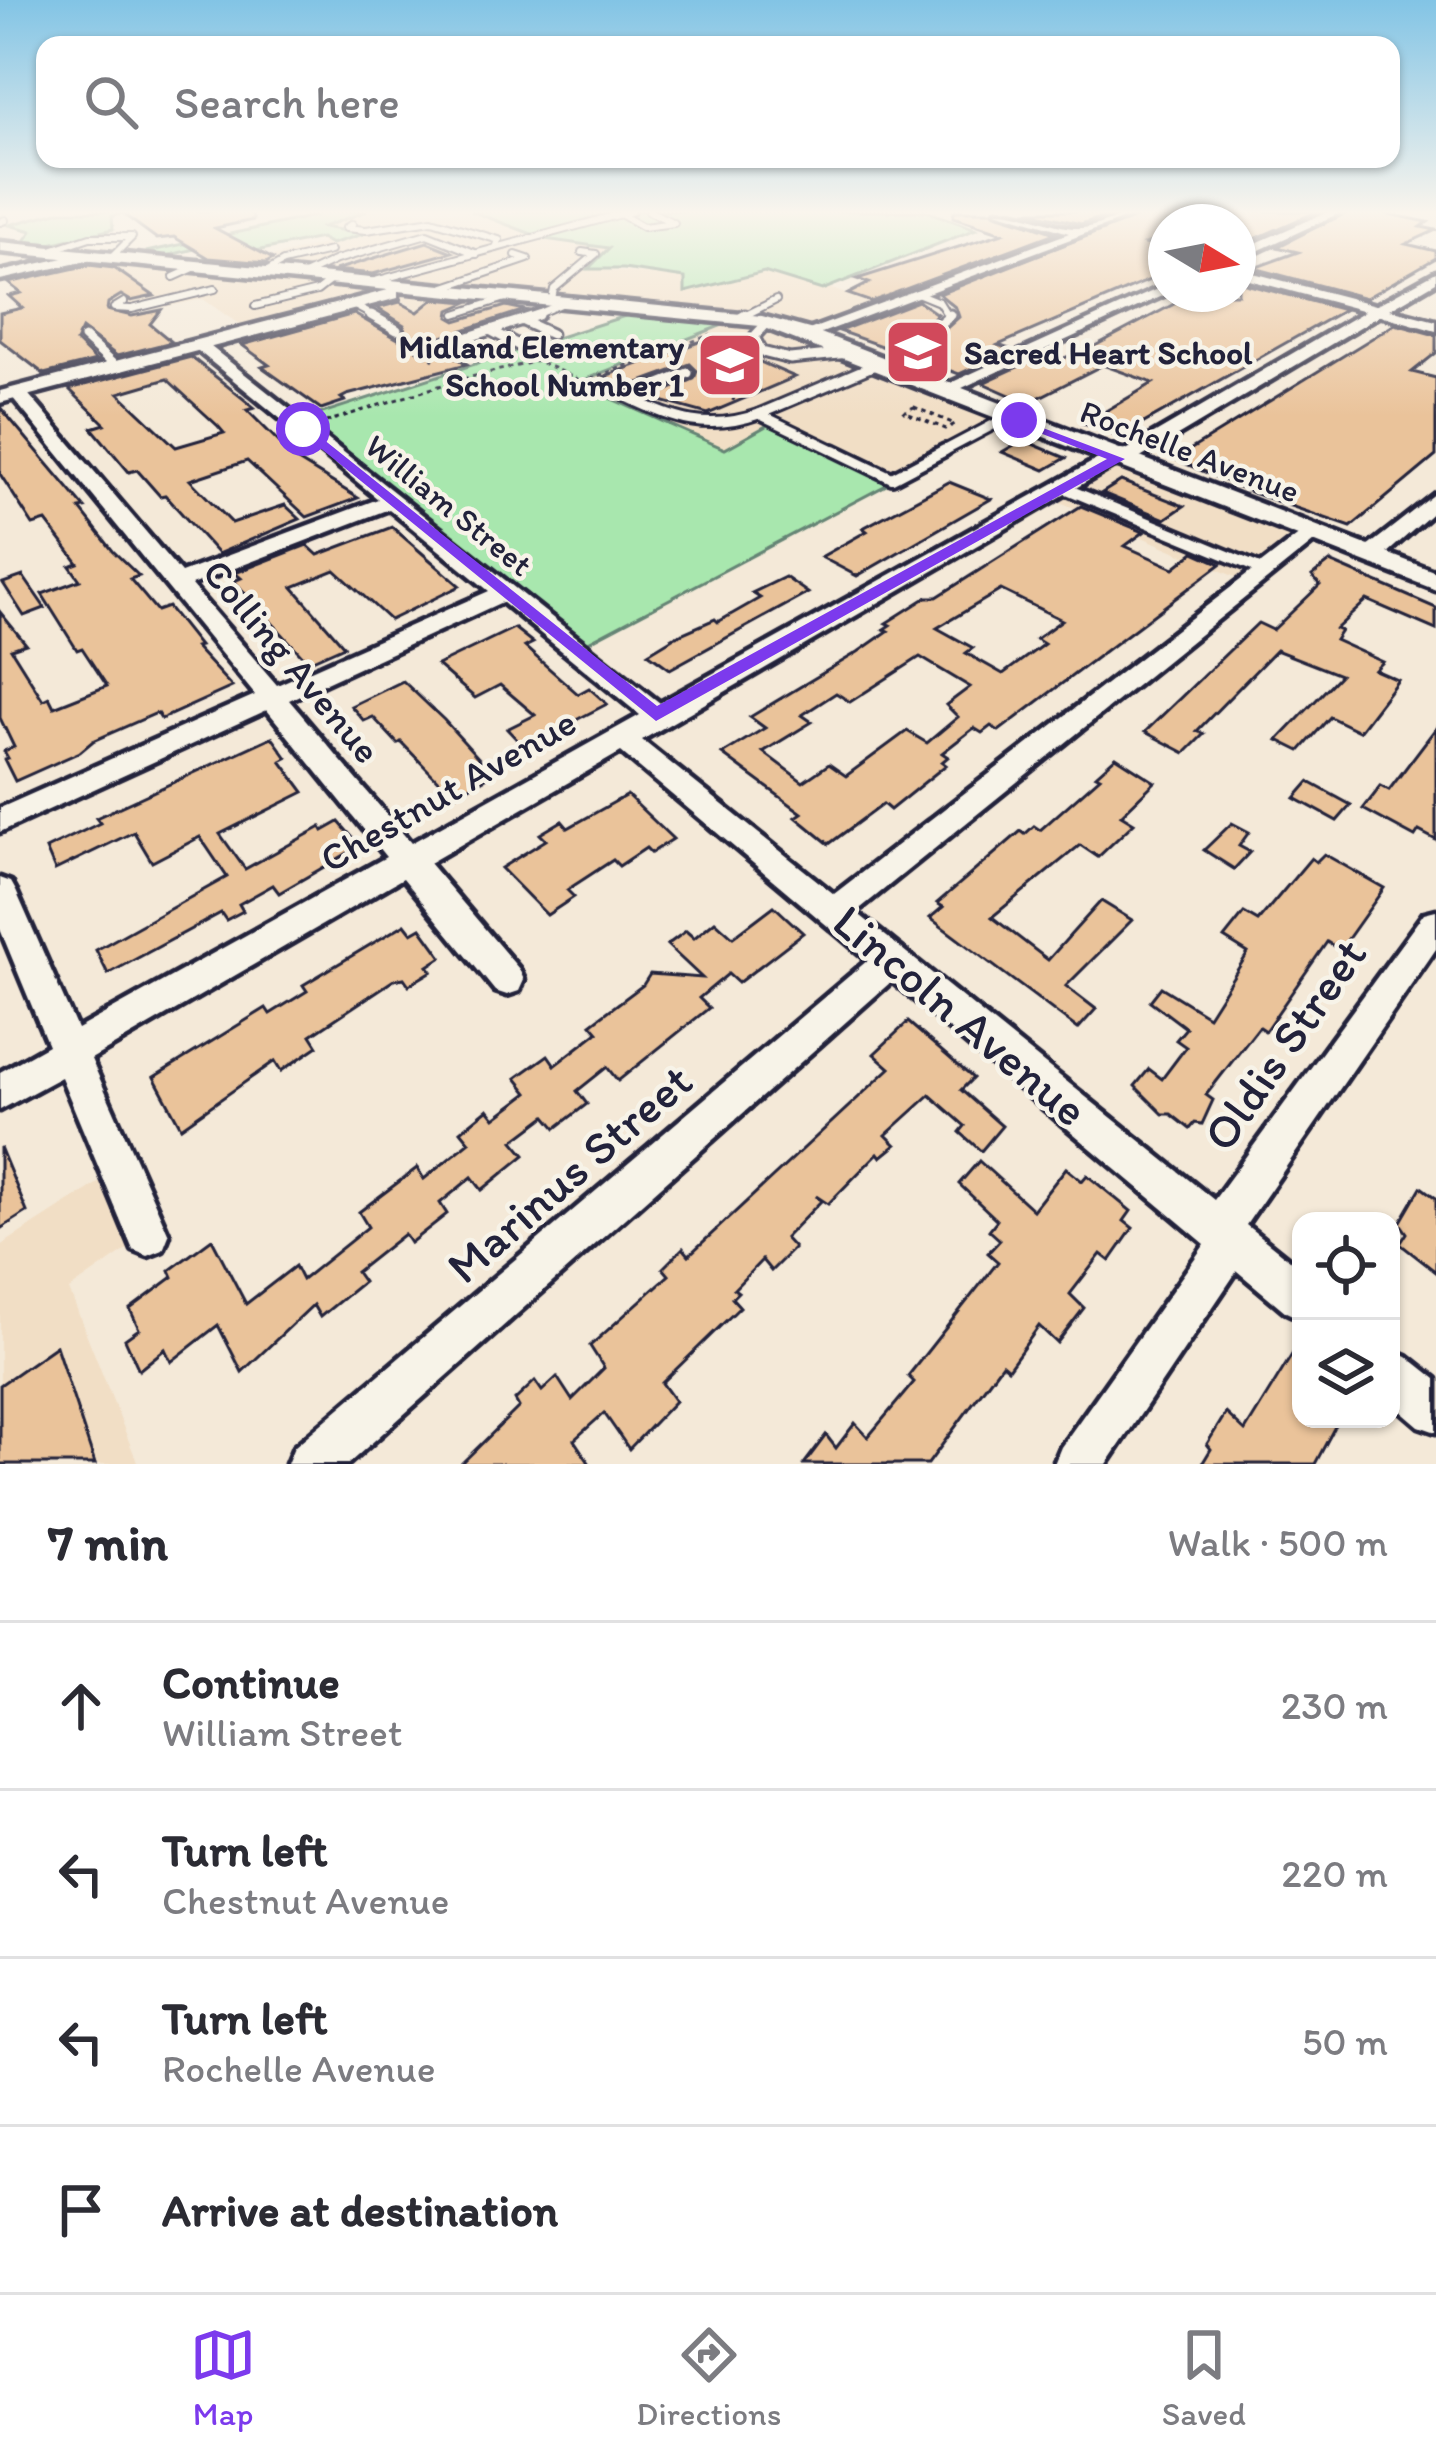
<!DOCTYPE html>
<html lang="en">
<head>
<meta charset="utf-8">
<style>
	:root { --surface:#fff; --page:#f2f2f3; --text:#2b2b33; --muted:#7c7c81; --line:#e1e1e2; --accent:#7c3aed }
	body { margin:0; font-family:Itim,sans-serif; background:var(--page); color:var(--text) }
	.controls { position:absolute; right:36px; bottom:36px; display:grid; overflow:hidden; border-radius:24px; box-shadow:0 3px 9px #0004 }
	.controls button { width:108px; height:108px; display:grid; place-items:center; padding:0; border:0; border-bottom:3px solid var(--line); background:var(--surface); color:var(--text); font:60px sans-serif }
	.compass { position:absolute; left:1148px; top:204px; width:108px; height:108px; border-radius:50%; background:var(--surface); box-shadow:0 3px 9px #0004; rotate:100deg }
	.stop { position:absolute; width:36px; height:36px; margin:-27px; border:9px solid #7c3aed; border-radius:50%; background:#fff }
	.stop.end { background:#7c3aed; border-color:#fff; box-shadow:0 3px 12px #0008 }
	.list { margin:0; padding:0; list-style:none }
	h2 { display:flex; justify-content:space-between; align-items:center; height:156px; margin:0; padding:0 48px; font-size:51px }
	h2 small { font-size:39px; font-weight:400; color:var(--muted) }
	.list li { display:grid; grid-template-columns:78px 1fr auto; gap:36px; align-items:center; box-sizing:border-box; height:168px; padding:0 48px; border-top:3px solid var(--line) }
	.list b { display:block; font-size:45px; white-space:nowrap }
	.list p { margin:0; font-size:39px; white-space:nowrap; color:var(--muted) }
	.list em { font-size:39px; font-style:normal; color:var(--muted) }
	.icon { flex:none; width:66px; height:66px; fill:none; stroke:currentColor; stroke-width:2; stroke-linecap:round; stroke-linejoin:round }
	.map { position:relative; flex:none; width:1436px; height:1464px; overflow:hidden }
	.search { position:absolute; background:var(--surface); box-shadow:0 3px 9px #0004; left:36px; right:36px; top:36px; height:132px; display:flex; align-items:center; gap:30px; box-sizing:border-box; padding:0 42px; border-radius:24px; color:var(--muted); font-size:45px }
	.sheet { height:828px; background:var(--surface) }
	nav { display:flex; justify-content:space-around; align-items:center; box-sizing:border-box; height:168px; border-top:3px solid var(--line); background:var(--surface); font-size:33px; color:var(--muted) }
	nav a { display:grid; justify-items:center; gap:6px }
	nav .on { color:var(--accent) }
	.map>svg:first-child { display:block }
	.built { fill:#f1dec5 }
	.green { fill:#a8e7ae; stroke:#658474; stroke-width:3 }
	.building { fill:#eac39a; stroke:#22223b; stroke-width:3; fill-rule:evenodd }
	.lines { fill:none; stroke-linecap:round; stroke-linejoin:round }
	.service-far2-casing { stroke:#22223b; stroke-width:10 }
	.service-far1-casing { stroke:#22223b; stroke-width:15 }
	.service-casing { stroke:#22223b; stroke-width:18 }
	.minor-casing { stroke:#22223b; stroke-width:9 }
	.tertiary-casing { stroke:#22223b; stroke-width:9 }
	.path { stroke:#22223b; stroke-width:3; stroke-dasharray:4.5 4.5; stroke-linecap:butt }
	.service-far2 { stroke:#f7f3e8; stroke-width:6 }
	.service-far1 { stroke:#f7f3e8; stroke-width:9 }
	.service { stroke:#f7f3e8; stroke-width:10 }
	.minor { fill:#f7f3e8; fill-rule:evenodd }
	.tertiary { fill:#f7f3e8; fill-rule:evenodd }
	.route { fill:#7c3aed }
	.labels { text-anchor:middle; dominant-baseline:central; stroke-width:9; stroke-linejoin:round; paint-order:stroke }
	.far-poi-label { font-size:33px; font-weight:bold; fill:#22223b; stroke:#f7f3e8; text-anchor:end }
	.far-street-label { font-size:33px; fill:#22223b; stroke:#f7f3e8 }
	.street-label { font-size:39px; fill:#22223b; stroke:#f7f3e8 }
	.near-street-label { font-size:48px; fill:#22223b; stroke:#f7f3e8 }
</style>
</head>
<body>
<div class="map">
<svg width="1436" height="1464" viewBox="0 0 1436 1464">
	<rect width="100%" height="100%" fill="#f4e9d8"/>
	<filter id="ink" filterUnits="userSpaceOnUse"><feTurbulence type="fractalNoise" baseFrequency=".00833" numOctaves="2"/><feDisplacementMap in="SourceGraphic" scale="24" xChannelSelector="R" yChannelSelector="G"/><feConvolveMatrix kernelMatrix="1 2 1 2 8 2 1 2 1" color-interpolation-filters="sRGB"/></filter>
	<g filter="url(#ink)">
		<g class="built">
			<polygon points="347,211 471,211 545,239 611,248 589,269 686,278 686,292 764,272 822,290 829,288 881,306 808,333 1019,420 890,483 769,425 725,449 574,383 736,319 537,298 446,325 391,294 250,332 203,299 111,318 54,294 24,271 91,256 221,269 324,244 288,223"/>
			<polygon points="1119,459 1312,534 1252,584 1046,496"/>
			<polygon points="120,1169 148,1235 69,1290 138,1464 0,1464 0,1246"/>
		</g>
		<g class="green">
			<polygon points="61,211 132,211 112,216 113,229 50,244 25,241 32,231 9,225"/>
			<polygon points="307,211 367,211 323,227 363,234 331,244 321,238 210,260 205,256 229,248 223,242 166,256 146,252 314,216"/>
			<polygon points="471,211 926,211 976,229 822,290 764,272 685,292 685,278 624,269 588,269 609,248 545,239"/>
			<polygon points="650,308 740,318 576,383 725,449 768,425 890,483 575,649 294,422"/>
		</g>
		<g class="building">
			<polygon points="119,211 252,211 253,220 215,228 273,259 266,263 209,258 174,237 157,239"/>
			<polygon points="954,211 992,211 1055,233 871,302 848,294 869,283 857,279 1003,233 953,217"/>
			<polygon points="1025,211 1122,211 1081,224"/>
			<polygon points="1149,211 1226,213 1201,222 1166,222 1166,236 1145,244 1166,250 1166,273 998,345 1012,350 959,374 839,331 918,301 937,314 919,331 922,340 931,342 959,317 956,308 939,294"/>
			<polygon points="1238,211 1318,211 1250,241 1238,238"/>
			<polygon points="1348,211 1374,211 1428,222 1421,227 1436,230 1406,244 1436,251 1436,258 1366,298 1254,268 1298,252 1277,247"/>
			<polygon points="427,242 452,252 373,274 335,270"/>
			<polygon points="89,265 114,268 154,296 131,301 121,295 108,303 107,310 132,316 161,310 150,324 172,342 117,356 82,329 76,342 96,361 44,374 0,340 0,313 22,308 9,296 21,293 8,283"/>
			<polygon points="1238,282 1344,310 1119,437 1084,424 1153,383 1103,365 1028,403 983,383 1037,358 1051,363 1091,348 1193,294 1238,294"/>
			<polygon points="434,299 468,302 450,310 449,317 456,321 506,306 525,310 430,341 467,364 347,395 341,398 345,401 321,409 262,367 269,365 242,345 354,314 398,339 405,333 404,325 377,308 400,302 418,312"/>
			<polygon points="1395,324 1436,335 1436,353 1412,372 1436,378 1436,456 1351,527 1253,493 1175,459"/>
			<polygon points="707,339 795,377 708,414 650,398 694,379 697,371 690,364 625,388 605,376"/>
			<path d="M 191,357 L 255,408 L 247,410 L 298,461 L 358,498 L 307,517 L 247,461 L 190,480 L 232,523 L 285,505 L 300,519 L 218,554 L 165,495 L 160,496 L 137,470 L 129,472 L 92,428 L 105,424 L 69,389 ZM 167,379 L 218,426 L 224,433 L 176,447 L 119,393 Z"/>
			<polygon points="0,407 85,508 80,509 113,551 139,576 130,579 157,611 168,607 199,646 195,647 232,687 161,719 157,713 93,741 80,752 15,781 4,759 8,758 4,751 14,747 0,718 0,612 26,644 11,649 43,700 49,697 54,707 107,686 82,648 77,650 42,594 80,580 70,566 78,563 46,521 33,525 0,474"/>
			<polygon points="1023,440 1066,458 1045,470 1002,452"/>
			<polygon points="1121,481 1184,506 1165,519 1102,493"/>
			<polygon points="949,482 991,499 857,576 821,557 867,531 863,528"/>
			<path d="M 1081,506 L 1144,532 L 1125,546 L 1174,568 L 1194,552 L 1221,564 L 999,731 L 991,726 L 982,733 L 974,728 L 942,753 L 948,757 L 942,762 L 946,765 L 890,810 L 883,804 L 829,844 L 796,817 L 802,813 L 722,754 L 765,728 L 750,717 L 858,652 L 888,631 L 884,629 L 890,625 L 886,623 L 927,597 L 937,597 ZM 1001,590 L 1062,620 L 1036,639 L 1044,644 L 1003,674 L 966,653 L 973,648 L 937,628 ZM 920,657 L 970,687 L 946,705 L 958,717 L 927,743 L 907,731 L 846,776 L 829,764 L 803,782 L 763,752 L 812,722 L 802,715 L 836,693 L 850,702 Z"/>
			<polygon points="392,527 460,586 390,620 335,570 293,587 344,646 308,662 234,581 241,578 235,573 307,545 318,555"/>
			<polygon points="1330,562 1436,608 1436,630 1367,600 1336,629 1341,631 1335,640 1383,662 1375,670 1398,680 1359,731 1330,717 1300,751 1278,740 1340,675 1276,650 1197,731 1204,734 1185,753 1145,732 1258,623 1273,630 1320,585 1312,576"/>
			<polygon points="23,576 45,608 24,616 3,583"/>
			<polygon points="785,577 808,593 670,669 648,653 676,636 715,619 718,622 760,598 752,593"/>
			<polygon points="514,628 533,643 525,647 578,694 589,688 607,704 524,747 507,729 535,715 500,685 475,698 437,665"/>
			<polygon points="403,681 444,720 493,774 453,796 401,742 398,744 373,717 364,721 351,706"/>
			<polygon points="1436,728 1436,840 1419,831 1415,837 1363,809 1381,786 1389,790"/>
			<polygon points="272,737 287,758 281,761 304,792 220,834 245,869 321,827 323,831 339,822 360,846 279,893 273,885 239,904 243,911 226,920 221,913 108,974 96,950 227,877 200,837 152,862 134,832 55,870 46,849 100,823 96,818"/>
			<polygon points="1116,757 1155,782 1121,815 1134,823 1098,857 1080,845 992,917 1048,960 1101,901 1132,920 1066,986 1096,1009 1078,1029 930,918 943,907 937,903 1021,831 1025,834 1034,826 1040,830 1100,777 1096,775"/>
			<polygon points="1309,782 1351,805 1337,821 1295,798"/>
			<polygon points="627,795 673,839 651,853 646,848 619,866 613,860 567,890 574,897 547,915 501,868 546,840 540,834 562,821 568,828"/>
			<polygon points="1232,823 1249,832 1239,846 1250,852 1234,869 1204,850"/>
			<polygon points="1324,854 1384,888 1340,950 1327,942 1265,1031 1259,1027 1206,1095 1213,1100 1202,1124 1195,1123 1190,1129 1171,1114 1163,1114 1135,1086 1149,1069 1162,1079 1186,1047 1176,1040 1186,1028 1150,1001 1161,987 1208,1016 1248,953 1224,938 1244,913 1258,921 1311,858 1316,862"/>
			<polygon points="774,906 803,933 738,983 728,974 699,998 709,1008 618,1081 607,1067 577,1091 587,1104 556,1128 546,1116 513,1141 525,1155 482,1190 472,1177 440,1203 447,1214 410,1243 404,1234 356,1272 363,1282 320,1317 313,1305 242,1372 218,1325 171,1362 165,1349 139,1370 125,1339 139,1329 130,1309 173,1277 170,1270 212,1239 246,1304 295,1266 302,1280 368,1227 359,1212 417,1168 424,1179 470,1142 461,1131 488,1109 495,1118 528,1093 516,1078 548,1055 555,1065 598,1032 591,1024 643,985 650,974 702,978 667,945 686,931 694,938 715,921 733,937"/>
			<polygon points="405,924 412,933 421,928 442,957 428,966 432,971 409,985 404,978 394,980 311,1035 318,1046 281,1071 275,1061 181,1127 154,1077 266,1008 270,1014 307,991 303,985"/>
			<polygon points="908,1022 973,1078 961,1090 1002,1126 981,1151 960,1132 965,1126 930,1095 886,1135 896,1145 881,1157 878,1153 828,1204 816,1196 821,1201 785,1238 794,1248 771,1271 762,1260 734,1289 738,1292 732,1298 740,1307 662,1383 675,1401 629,1449 604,1413 574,1440 590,1464 461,1464 519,1407 515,1400 535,1381 542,1391 557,1377 572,1400 604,1368 590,1346 669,1275 663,1268 683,1248 689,1255 890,1068 874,1054"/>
			<polygon points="0,1147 27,1212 0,1229"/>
			<polygon points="979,1161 1033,1210 1066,1168 1082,1181 1087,1175 1131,1211 1124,1221 1133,1228 1110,1261 1101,1254 1070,1294 1084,1308 1057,1343 1039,1326 1008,1369 1002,1364 928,1464 804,1464 826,1435 836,1448 855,1423 868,1437 914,1382 908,1376 998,1262 988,1253 1000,1240 989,1230 997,1220 959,1184"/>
			<polygon points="1421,1187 1436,1198 1436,1272 1400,1244 1407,1233 1400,1223"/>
			<polygon points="1301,1340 1301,1419 1339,1419 1315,1464 1202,1464 1211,1449 1207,1444 1226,1413 1245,1431"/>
			<polygon points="56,1346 95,1464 0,1464 0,1385"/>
		</g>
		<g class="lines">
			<defs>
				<g id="service-far2">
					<polyline points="620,214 643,227 674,223 649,211"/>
					<polyline points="0,222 5,220"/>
					<polyline points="352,224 346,228 366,230 432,220 499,240 496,248"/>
					<polyline points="45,252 90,237 132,237 111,258"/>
					<polyline points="264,273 283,262 330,251"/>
					<polyline points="174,277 196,267"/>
					<polyline points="300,277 336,260 427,234 477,254"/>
					<polyline points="368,283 632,211"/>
					<polyline points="439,289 528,259 516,255"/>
					<polyline points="917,293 939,302 949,318"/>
					<polyline points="552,299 554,289 596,254 582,252"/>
					<polyline points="124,302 114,308 132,309 215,289"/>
					<polyline points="353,305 377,318"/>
					<polyline points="255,306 317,291 331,280"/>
					<polyline points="456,314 512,296"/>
					<polyline points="528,318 568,301"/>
					<polyline points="740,318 776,300"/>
				</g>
				<g id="service-far1">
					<polyline points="371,315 397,330"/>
					<polyline points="740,318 745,315"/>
					<polyline points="523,321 551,334"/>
					<polyline points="767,323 754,337 762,352 790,359 849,353"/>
					<polyline points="490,330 518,345"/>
					<polyline points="928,333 950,315"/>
					<polyline points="84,338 116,367"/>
					<polyline points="480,355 456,341 538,315"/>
					<path d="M 688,373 L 627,397 C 674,420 708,432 759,414"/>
					<polyline points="840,453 759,414 877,364"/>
					<polyline points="940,453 1010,416"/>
				</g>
				<g id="service">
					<polyline points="834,450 892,478 945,450"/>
					<polyline points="1062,487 1267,572"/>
				</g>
				<g id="minor">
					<path d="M 996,211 C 1025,210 1053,229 1081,228 C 1103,227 1122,211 1145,211 L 811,337 L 798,334 L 1069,233 Z"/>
					<polygon points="1329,211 1344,211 1238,260 1238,251"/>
					<polygon points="91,252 96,259 0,280 0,272"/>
					<path d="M 1238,269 L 1376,305 L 1436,272 L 1436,282 L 1390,309 L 1436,321 L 1436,331 L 1380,315 L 1142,457 L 1110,468 L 642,740 L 834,894 L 1305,530 L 1319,530 L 1319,538 L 856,912 L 1214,1200 L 1424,913 L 1436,910 L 1436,949 L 1246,1225 L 1301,1269 L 1301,1319 L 1286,1312 L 1237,1271 L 1107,1464 L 1054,1464 L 1061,1447 L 1205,1244 L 892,981 L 348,1464 L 287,1464 L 294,1447 L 868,960 L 621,752 L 429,863 L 519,969 L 524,980 L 519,991 L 507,995 L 495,991 L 403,878 L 91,1059 L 169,1235 L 163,1250 L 148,1256 L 133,1250 L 61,1077 L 0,1110 L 0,1072 L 48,1045 L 0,929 L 0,878 L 11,882 L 16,891 L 77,1029 L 386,857 L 267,710 L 0,832 L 0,808 L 255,695 L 12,397 L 12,389 L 24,389 L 181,573 L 378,499 L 192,346 L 206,343 L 660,703 L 1096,460 L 1128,449 L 1365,311 L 1238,277 ZM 389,509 L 489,591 L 277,685 L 191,585 ZM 502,602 L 640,715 L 411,843 L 289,700 Z"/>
					<polygon points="1166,285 1166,294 949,394 935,390"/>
					<polygon points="1436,493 1436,510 1378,561 1362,561 1362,551"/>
					<polygon points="1391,1349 1407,1356 1436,1379 1436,1432 1419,1426 1391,1402"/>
				</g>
				<polygon id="tertiary" points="0,242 762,316 813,330 1436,572 1436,590 760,326 398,291 398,298 0,403 0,391 388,290 0,252"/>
			</defs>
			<use href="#service-far2" class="service-far2-casing"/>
			<use href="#service-far1" class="service-far1-casing"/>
			<use href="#service" class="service-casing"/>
			<use href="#minor" class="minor-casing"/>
			<use href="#tertiary" class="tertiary-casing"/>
			<g class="path">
				<polyline points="408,345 434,360"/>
				<polyline points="416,350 440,343"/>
				<polyline points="582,382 710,335 739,348"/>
				<polyline points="723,391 736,392 732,403"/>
				<polygon points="914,407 955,424 946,429 904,412"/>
				<polyline points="326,422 458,380 538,361 609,394"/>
			</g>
			<use href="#service-far2" class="service-far2"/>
			<use href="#service-far1" class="service-far1"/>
			<use href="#service" class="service"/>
			<use href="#minor" class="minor"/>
			<use href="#tertiary" class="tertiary"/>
		</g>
	</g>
	<linearGradient id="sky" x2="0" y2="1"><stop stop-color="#82c4e5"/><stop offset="0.51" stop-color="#faf5ed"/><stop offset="1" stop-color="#faf5ed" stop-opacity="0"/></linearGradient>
	<rect width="1436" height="416" fill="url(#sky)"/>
	<polygon class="route" points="1014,417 1125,459 656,721 297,429 308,427 657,706 1107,459 1014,423"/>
	<defs>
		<symbol id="school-square" viewBox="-11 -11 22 22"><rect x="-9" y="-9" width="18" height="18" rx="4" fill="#d1495b" stroke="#f7f3e8"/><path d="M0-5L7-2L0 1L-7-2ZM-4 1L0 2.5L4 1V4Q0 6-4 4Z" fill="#fff"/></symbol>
	</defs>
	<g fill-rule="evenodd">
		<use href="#school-square" x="880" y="314" width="76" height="76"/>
		<use href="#school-square" x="692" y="327" width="76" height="76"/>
	</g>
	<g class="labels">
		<g class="far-poi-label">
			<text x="684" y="346">Midland Elementary<tspan x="684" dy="38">School Number 1</tspan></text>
			<text x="964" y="352" text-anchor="start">Sacred Heart School</text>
		</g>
		<g class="far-street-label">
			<text transform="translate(1190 451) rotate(21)">Rochelle Avenue</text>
			<text transform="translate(449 505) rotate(39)">William Street</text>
		</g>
		<g class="street-label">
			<text transform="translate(292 661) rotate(50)">Colling Avenue</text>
			<text transform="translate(448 790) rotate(-30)">Chestnut Avenue</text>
		</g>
		<g class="near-street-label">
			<text transform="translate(961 1015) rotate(40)">Lincoln Avenue</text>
			<text transform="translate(1284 1044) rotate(-55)">Oldis Street</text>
			<text transform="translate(569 1173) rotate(-41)">Marinus Street</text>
		</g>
	</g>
</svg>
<div class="controls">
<button><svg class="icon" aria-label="locate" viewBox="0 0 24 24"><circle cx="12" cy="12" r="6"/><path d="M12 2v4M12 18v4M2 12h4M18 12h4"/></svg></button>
<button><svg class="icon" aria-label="layers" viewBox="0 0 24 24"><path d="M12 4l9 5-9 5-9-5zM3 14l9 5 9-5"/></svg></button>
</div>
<svg class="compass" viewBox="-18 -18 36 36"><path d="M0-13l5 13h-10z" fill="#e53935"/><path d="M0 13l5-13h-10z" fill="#7c7c81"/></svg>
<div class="stop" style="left:303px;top:429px"></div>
<div class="stop end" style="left:1019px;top:420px"></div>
<div class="search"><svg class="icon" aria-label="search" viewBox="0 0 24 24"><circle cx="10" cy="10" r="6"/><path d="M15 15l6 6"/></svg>Search here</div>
</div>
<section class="sheet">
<h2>7 min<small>Walk · 500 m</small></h2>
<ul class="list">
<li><svg class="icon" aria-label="ahead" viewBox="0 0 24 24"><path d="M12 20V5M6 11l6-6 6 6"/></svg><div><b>Continue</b><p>William Street</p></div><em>230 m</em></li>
<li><svg class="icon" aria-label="left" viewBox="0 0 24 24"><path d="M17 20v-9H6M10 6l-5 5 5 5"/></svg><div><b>Turn left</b><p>Chestnut Avenue</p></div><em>220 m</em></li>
<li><svg class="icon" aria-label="left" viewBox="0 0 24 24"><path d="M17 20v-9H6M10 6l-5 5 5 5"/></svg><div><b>Turn left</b><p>Rochelle Avenue</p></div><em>50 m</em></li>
<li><svg class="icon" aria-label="arrive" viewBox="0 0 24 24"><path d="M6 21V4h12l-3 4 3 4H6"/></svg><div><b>Arrive at destination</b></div></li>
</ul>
</section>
<nav>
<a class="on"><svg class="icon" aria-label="map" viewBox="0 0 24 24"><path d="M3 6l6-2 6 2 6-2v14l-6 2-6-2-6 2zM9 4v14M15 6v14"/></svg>Map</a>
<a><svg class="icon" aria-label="directions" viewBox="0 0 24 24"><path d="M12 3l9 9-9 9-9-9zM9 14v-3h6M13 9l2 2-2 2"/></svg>Directions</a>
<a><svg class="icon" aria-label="saved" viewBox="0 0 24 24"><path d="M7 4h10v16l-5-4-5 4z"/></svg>Saved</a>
</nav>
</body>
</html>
